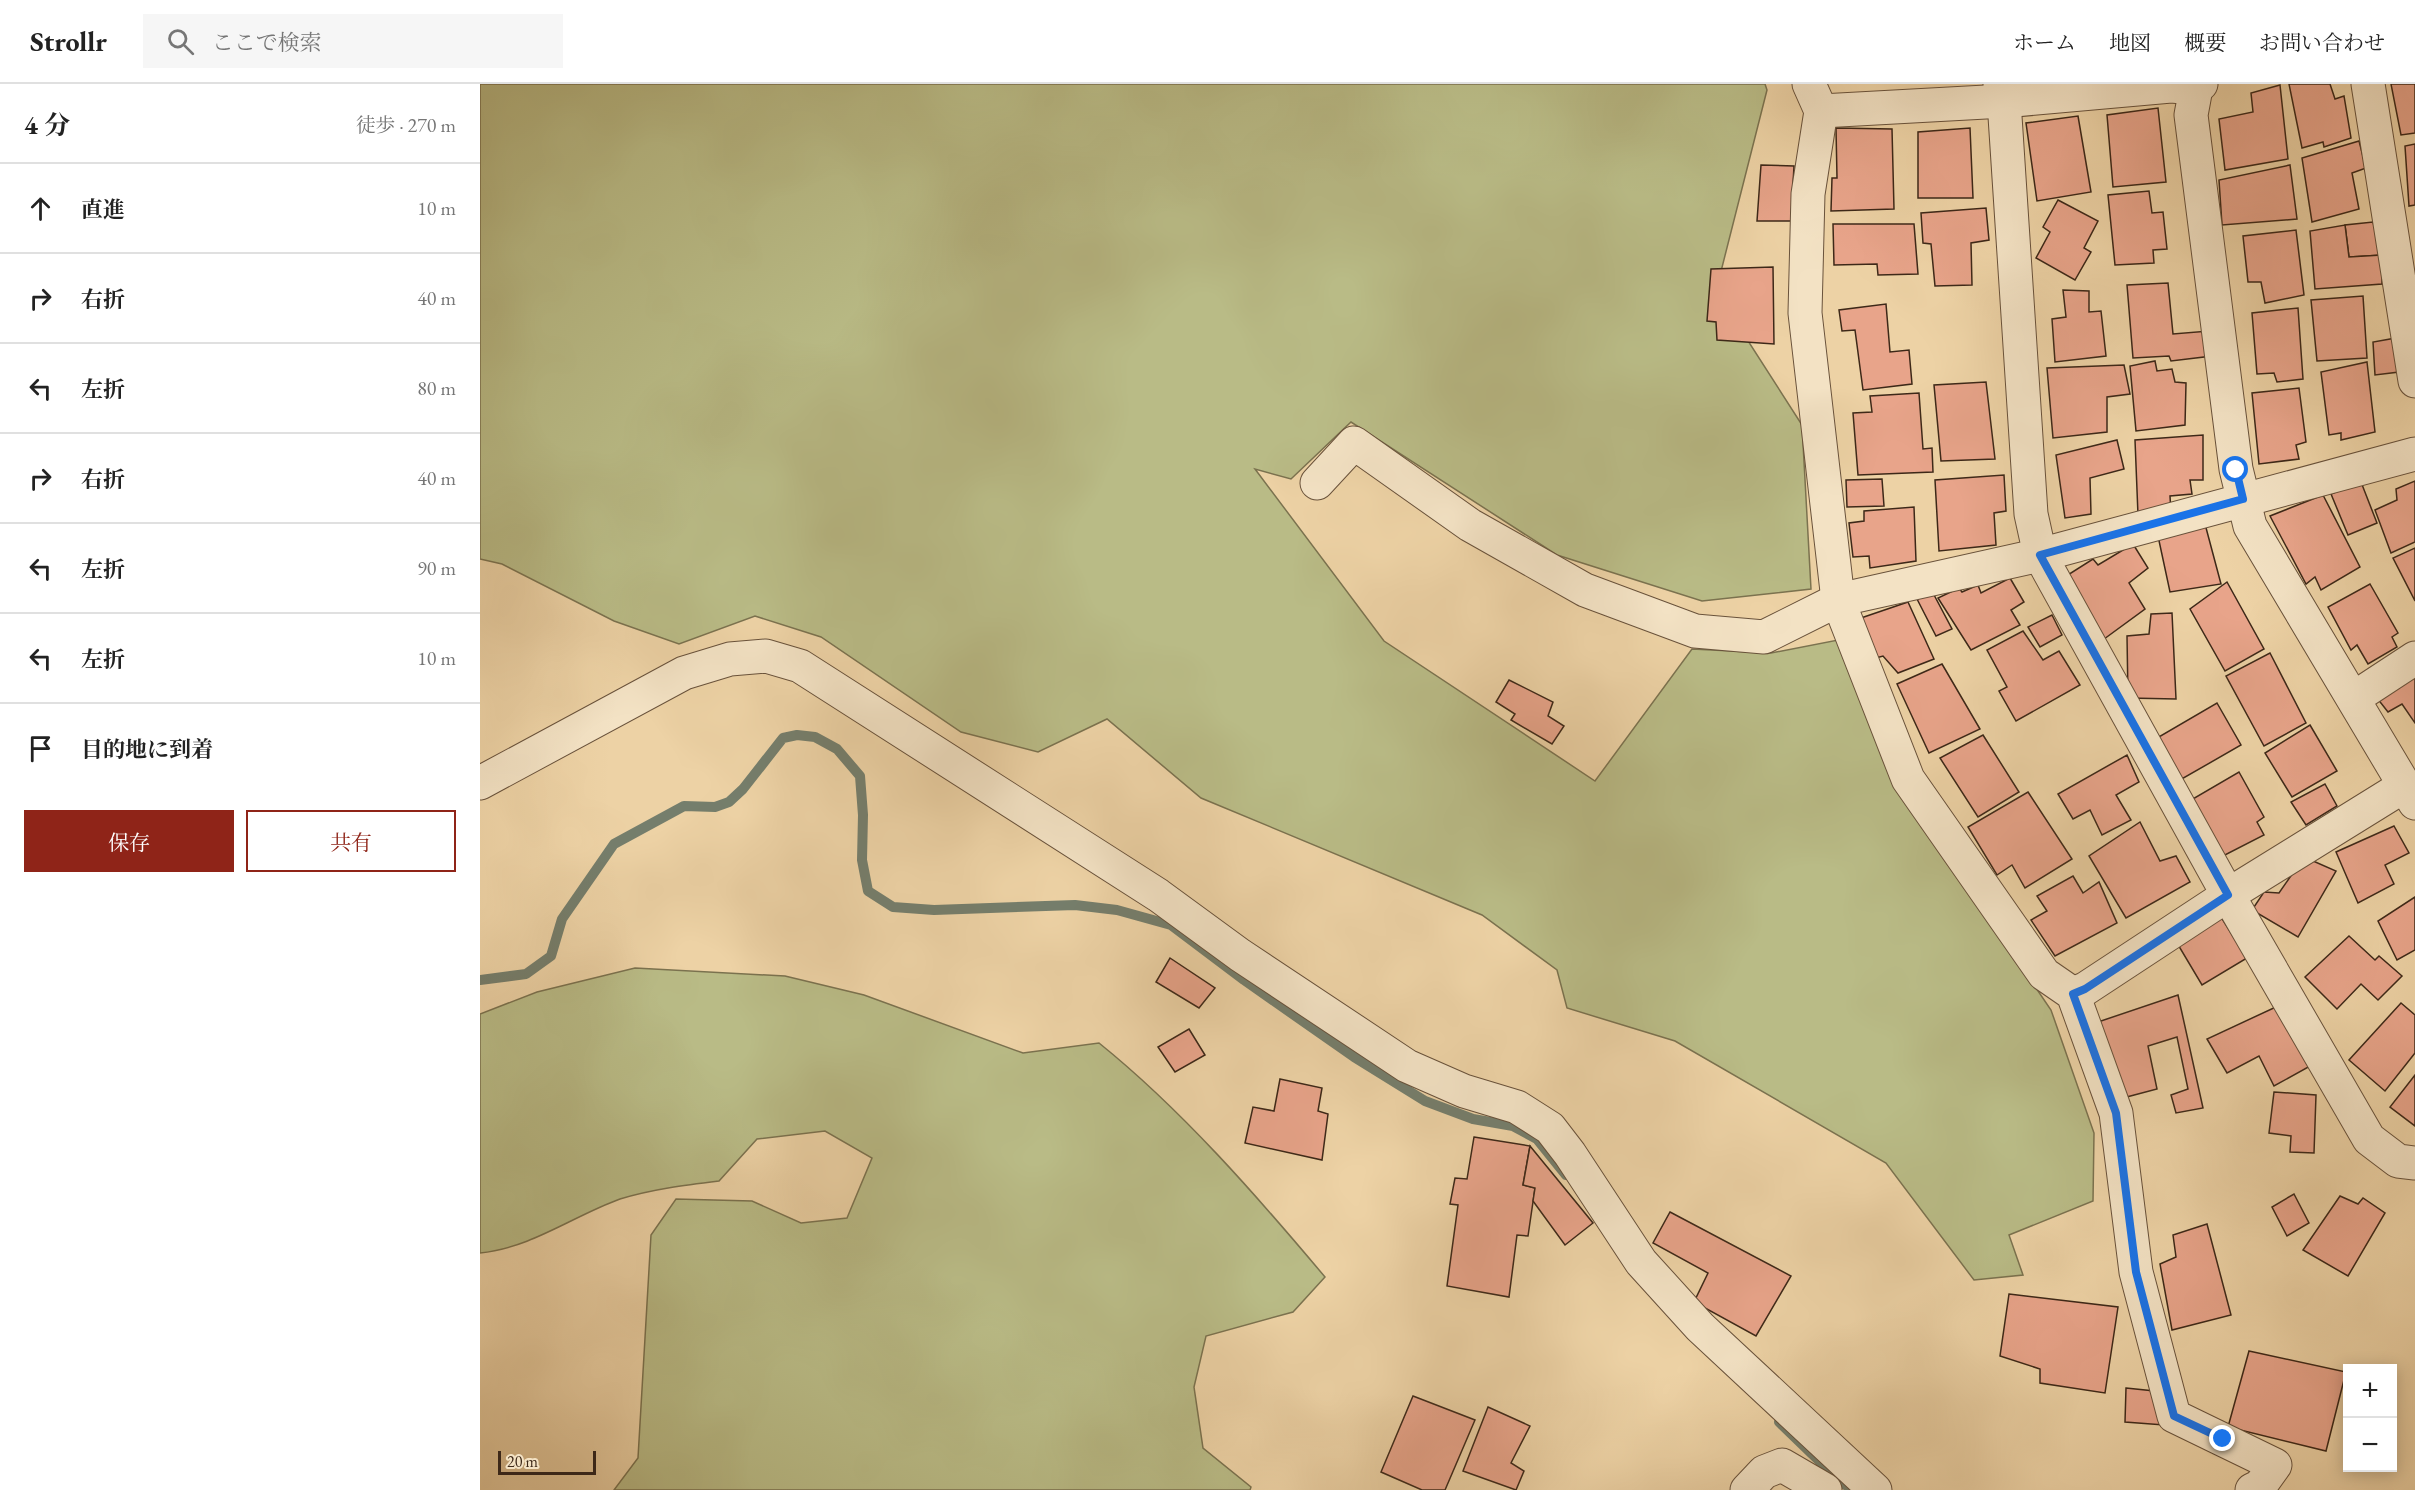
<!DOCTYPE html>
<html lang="ja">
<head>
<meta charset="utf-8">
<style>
	:root { --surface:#fff; --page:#f6f6f6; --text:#222; --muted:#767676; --line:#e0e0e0; --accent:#8f2418 }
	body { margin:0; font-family:"EB Garamond","Noto Serif JP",serif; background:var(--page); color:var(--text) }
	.controls { position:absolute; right:18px; bottom:18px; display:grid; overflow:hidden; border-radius:0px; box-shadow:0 3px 15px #0003 }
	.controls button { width:54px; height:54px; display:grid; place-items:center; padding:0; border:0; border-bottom:2px solid var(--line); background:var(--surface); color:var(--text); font:30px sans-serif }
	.scale { position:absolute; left:18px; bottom:15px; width:98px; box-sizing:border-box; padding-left:6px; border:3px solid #3d2818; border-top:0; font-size:16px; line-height:21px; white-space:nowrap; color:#3d2818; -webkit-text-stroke:4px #f3e2c4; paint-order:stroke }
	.stop { position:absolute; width:18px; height:18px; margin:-14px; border:4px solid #1a73e8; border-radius:50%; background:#fff }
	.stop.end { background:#1a73e8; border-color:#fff; box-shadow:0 2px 6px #0008 }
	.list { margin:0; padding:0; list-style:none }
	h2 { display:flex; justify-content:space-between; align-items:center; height:78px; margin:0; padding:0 24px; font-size:26px }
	h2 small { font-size:20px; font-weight:400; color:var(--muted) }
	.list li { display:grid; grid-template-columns:39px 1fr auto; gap:18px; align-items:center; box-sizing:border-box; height:90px; padding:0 24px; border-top:2px solid var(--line) }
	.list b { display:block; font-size:22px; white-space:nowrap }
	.list em { font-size:20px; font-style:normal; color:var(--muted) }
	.actions { display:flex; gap:12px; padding:18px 24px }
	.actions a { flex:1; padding:14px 0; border:2px solid var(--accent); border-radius:0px; text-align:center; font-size:21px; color:var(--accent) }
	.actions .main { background:var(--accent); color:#fff }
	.icon { flex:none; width:33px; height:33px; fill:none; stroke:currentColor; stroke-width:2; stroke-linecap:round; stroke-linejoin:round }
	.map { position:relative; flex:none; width:1935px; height:1406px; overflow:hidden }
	header { display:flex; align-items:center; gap:36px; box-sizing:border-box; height:84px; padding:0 30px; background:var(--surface); border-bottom:2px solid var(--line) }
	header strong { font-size:28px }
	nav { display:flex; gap:33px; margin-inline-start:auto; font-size:21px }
	.search { width:420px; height:54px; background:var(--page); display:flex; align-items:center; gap:15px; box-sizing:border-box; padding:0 21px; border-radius:0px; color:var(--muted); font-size:22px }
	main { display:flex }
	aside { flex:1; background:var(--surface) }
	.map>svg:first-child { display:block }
	.green { fill:#b9bb86; stroke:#7b724f; stroke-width:1.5 }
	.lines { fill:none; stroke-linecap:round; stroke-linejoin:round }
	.stream { stroke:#757e6c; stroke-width:10 }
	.building { fill:#e8a48a; stroke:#3d2818; stroke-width:1.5 }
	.minor-casing { stroke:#69523b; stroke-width:35 }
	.minor { stroke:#f3e2c4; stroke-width:33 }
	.route { stroke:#1a73e8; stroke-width:8 }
</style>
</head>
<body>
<header>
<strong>Strollr</strong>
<div class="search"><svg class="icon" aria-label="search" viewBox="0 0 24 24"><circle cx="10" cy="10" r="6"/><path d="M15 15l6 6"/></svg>ここで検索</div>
<nav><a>ホーム</a><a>地図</a><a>概要</a><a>お問い合わせ</a></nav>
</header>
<main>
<aside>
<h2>4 分<small>徒歩 · 270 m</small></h2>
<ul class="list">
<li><svg class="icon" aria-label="ahead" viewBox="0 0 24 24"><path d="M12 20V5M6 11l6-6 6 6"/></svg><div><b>直進</b></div><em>10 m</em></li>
<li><svg class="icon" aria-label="right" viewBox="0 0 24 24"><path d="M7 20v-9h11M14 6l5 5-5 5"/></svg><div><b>右折</b></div><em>40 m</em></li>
<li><svg class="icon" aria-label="left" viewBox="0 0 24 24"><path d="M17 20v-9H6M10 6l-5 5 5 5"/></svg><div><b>左折</b></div><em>80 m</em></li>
<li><svg class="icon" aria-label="right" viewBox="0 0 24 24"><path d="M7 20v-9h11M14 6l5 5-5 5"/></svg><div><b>右折</b></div><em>40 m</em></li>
<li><svg class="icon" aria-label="left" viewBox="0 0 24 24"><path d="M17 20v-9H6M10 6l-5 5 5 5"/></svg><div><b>左折</b></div><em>90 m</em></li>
<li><svg class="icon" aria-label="left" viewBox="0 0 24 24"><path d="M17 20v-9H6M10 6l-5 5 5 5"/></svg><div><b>左折</b></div><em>10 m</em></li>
<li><svg class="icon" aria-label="arrive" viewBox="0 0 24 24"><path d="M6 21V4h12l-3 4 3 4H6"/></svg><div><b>目的地に到着</b></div></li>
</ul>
<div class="actions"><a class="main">保存</a><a>共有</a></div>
</aside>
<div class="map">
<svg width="1935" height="1406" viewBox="0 0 1935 1406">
	<rect width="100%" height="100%" fill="#edd2a5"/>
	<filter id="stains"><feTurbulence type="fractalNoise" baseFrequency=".00333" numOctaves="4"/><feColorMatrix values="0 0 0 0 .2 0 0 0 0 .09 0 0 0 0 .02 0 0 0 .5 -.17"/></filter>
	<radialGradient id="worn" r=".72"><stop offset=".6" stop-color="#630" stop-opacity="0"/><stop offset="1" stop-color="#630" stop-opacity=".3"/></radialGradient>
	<g class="green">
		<polygon points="0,0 1285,0 1287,6 1236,207 1322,341 1331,505 1222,517 1077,471 871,338 811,395 775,385 904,557 1115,697 1212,565 1291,569 1358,556 1417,700 1571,926 1614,1049 1613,1117 1529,1151 1543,1191 1494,1196 1406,1079 1195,957 1087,924 1077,886 1002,831 721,714 627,635 558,668 481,648 341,553 275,532 199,560 134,537 22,480 0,475"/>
		<path d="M 155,884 L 305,892 L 384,911 L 543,969 L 619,959 C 701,1025 777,1112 845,1193 L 813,1228 L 726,1252 L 714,1303 L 723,1364 L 771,1403 L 770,1406 L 134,1406 L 158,1374 L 171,1151 L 196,1115 L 272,1117 L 321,1139 L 367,1134 L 392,1074 L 345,1047 L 277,1055 L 239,1097 C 206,1101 173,1105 140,1115 C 93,1132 51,1164 0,1169 L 0,930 L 57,908 Z"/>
	</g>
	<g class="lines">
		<g class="stream">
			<polyline points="0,896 46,890 71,872 82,835 134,760 204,722 235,723 249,718 263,705 303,654 317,651 335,653 357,665 380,692 383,731 382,776 388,807 413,823 454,826 595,821 637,826 691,841 764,896 874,973 945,1017 993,1035 1033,1042 1057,1055 1086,1091"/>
			<polyline points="1299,1338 1362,1399 1374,1406"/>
		</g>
	</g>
	<g class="building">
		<polygon points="1809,0 1850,0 1855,15 1864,12 1871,54 1844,63 1843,58 1822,64"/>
		<polygon points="1911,0 1935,0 1935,49 1921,51"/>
		<polygon points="1800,1 1808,75 1745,86 1739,35 1773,28 1771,9"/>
		<polygon points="1678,24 1686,98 1633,103 1627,31"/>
		<polygon points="1598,32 1611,108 1557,117 1546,39"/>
		<polygon points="1356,44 1412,45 1414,125 1351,127 1352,94 1357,94"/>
		<polygon points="1490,44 1493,114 1438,114 1438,48"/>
		<polygon points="1879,57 1886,84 1872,89 1879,125 1832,138 1822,74"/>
		<polygon points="1935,60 1935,121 1929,122 1925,62"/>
		<polygon points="1281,81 1314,82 1311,137 1277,137"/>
		<polygon points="1810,81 1817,135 1742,141 1739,96"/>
		<polygon points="1669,107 1672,129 1683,128 1687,165 1673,166 1674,179 1635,181 1628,111"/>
		<polygon points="1578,116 1618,137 1604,164 1611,168 1595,196 1556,174 1570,148 1563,143"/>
		<polygon points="1506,124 1509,156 1491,159 1492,201 1455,202 1451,160 1443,159 1441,129"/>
		<polygon points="1893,138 1902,171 1869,173 1865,141"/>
		<polygon points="1353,140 1434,140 1438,190 1398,191 1397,180 1354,181"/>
		<polygon points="1865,141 1869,173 1902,171 1902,200 1835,205 1830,147"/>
		<polygon points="1816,146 1824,211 1785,219 1781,198 1768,198 1763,152"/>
		<polygon points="1293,183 1294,260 1237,256 1236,238 1227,237 1231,185"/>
		<polygon points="1688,199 1693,250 1729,247 1732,272 1691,277 1689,272 1653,274 1647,201"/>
		<polygon points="1583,206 1609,207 1609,228 1621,227 1626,272 1575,278 1572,235 1586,233"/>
		<polygon points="1883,212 1887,274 1837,277 1831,216"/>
		<polygon points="1406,220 1410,268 1429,266 1432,300 1383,306 1375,246 1362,247 1359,226"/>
		<polygon points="1818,224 1823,295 1797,298 1794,289 1777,290 1772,229"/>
		<polygon points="1916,254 1919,288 1895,291 1893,258"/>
		<polygon points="1675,277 1677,287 1692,285 1695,298 1706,299 1705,341 1656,347 1650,282"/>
		<polygon points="1887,278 1895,348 1861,356 1861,349 1849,351 1841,288"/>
		<polygon points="1644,281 1650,310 1627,313 1627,348 1573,354 1567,284"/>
		<polygon points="1506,298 1515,375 1461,377 1454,301"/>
		<polygon points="1819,304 1826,358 1816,361 1819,375 1779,380 1772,309"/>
		<polygon points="1439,309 1443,365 1452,364 1453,388 1378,391 1373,329 1392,328 1390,312"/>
		<polygon points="1723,351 1723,396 1710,396 1712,410 1690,412 1691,429 1658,431 1655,356"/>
		<polygon points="1637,356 1644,385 1610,394 1611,430 1585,434 1576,371"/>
		<polygon points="1524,391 1526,427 1514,429 1516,461 1459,467 1455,396"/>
		<polygon points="1402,395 1404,422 1367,423 1366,396"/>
		<polygon points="1935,397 1935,458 1911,469 1895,426 1917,416 1916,405"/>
		<polygon points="1881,398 1897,439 1868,451 1851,410"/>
		<polygon points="1843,411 1880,483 1841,506 1835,493 1826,500 1790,432"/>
		<polygon points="1434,423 1436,477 1390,484 1389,472 1373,473 1369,439 1384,437 1384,427"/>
		<polygon points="1725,440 1741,500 1690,508 1678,452"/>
		<polygon points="1653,460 1668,484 1649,499 1665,525 1620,558 1583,494 1613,475 1618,481"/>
		<polygon points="1935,464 1935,517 1913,474"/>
		<polygon points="1530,494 1544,518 1531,526 1540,541 1491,566 1458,514 1479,504 1482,508 1498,501 1501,509"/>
		<polygon points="1747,498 1784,565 1745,587 1710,525"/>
		<polygon points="1890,500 1918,549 1912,553 1917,563 1888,580 1877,561 1871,566 1848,523"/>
		<polygon points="1453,509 1472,545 1456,552 1437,515"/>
		<polygon points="1428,518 1454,575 1418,589 1403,572 1392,575 1378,535"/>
		<polygon points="1692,529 1696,615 1648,614 1647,552 1669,550 1671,530"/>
		<polygon points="1572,531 1582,551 1560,563 1548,543"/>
		<polygon points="1543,547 1563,576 1579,567 1600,601 1536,637 1519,607 1527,603 1507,566"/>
		<polygon points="1790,569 1826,639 1784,662 1746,592"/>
		<polygon points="1462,580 1500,645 1449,669 1417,600"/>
		<polygon points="1935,591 1935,639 1922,620 1908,628 1897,614"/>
		<polygon points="1029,596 1073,618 1068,632 1084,642 1072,660 1031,636 1035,630 1016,618"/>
		<polygon points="1737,619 1761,661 1700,696 1677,654"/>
		<polygon points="1830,641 1857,687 1812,713 1785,669"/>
		<polygon points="1503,651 1539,708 1498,733 1460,674"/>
		<polygon points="1647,671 1659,698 1636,711 1651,736 1622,751 1610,726 1593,735 1578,710"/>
		<polygon points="1759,688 1784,733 1777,738 1784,751 1741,773 1711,716"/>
		<polygon points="1845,700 1857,722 1826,741 1811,718"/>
		<polygon points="1548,708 1592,775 1545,804 1532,781 1517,791 1488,743"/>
		<polygon points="1660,738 1680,777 1696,772 1710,798 1646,834 1609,772"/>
		<polygon points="1914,742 1929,769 1905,781 1914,800 1878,819 1856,768"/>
		<polygon points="1824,773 1856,787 1818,853 1772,826 1784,808 1799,809"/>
		<polygon points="1593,792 1603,809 1619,798 1637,839 1575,872 1551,836 1567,827 1557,812"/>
		<polygon points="1935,813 1935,866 1917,876 1898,837"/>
		<polygon points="1741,833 1767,874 1722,901 1697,859"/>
		<polygon points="1869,852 1895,876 1899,872 1922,892 1898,916 1881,900 1857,925 1825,893"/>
		<polygon points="690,874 735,904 719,924 676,898"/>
		<polygon points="1698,911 1723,1024 1696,1029 1691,1011 1708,1005 1697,953 1668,962 1677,1005 1639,1015 1615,939"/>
		<polygon points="1921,919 1935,931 1935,969 1905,1007 1869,976"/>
		<polygon points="1798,922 1832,981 1794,1002 1779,972 1747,989 1727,955"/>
		<polygon points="709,945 725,971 695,988 678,963"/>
		<polygon points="1935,991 1935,1042 1910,1023"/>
		<polygon points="800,995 842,1004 838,1027 848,1030 842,1076 765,1059 773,1023 794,1027"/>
		<polygon points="1794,1008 1836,1011 1834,1069 1810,1068 1811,1052 1789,1049"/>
		<polygon points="994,1053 1050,1062 1043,1101 1055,1104 1048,1152 1037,1151 1029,1213 967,1202 978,1121 970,1120 975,1094 987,1095"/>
		<polygon points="1050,1062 1113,1139 1085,1161 1053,1117 1055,1104 1043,1101"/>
		<polygon points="1814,1110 1829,1139 1807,1152 1792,1123"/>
		<polygon points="1860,1112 1878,1120 1883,1114 1905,1129 1868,1192 1823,1166"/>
		<polygon points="1190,1128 1311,1192 1276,1252 1214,1218 1228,1189 1173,1159"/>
		<polygon points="1727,1140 1751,1231 1692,1246 1680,1180 1696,1173 1693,1151"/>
		<polygon points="1529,1210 1638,1223 1625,1309 1560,1299 1560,1285 1520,1272"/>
		<polygon points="1769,1267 1866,1288 1846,1367 1748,1343"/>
		<polygon points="1646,1304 1684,1308 1684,1341 1645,1338"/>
		<polygon points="933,1312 995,1336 965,1406 942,1406 901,1388"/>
		<polygon points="1008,1323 1050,1342 1031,1379 1044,1387 1036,1406 983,1387"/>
	</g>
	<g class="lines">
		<defs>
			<g id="minor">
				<polyline points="1329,0 1341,27 1328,110 1325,229 1358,516 1428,695 1564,890 1593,910 1636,1029 1656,1188 1694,1332 1795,1381 1780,1402 1772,1406"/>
				<polyline points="1520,0 1524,17 1551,430 1560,471 1748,811 1889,1055 1918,1077 1935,1079"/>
				<polyline points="1721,0 1716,4 1711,31 1756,385 1770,442 1935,719"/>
				<polyline points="1888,0 1935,297"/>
				<polyline points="1341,27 1524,17 1691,2 1716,4"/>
				<polyline points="837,399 874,359 990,441 1105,506 1215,547 1284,553 1358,516 1560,471 1935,370"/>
				<polyline points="1874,614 1935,574"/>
				<polyline points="0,699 204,589 250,575 286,572 320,582 678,811 760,871 927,982 984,1007 1037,1023 1070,1044 1090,1070 1161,1178 1220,1243 1395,1406"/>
				<polyline points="1593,910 1605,905 1748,811 1924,702"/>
				<polyline points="1267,1406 1284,1388 1302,1381 1345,1406"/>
			</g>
		</defs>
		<use href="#minor" class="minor-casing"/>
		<use href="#minor" class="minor"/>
	</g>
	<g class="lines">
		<polyline class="route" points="1743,1355 1694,1332 1656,1188 1636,1029 1593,910 1605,905 1748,811 1560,471 1763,415 1756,386"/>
	</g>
	<rect width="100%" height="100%" filter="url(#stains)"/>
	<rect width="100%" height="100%" fill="url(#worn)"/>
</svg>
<div class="controls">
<button>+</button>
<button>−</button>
</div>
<div class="scale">20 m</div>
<div class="stop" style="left:1756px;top:386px"></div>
<div class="stop end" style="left:1743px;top:1355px"></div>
</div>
</main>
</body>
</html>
